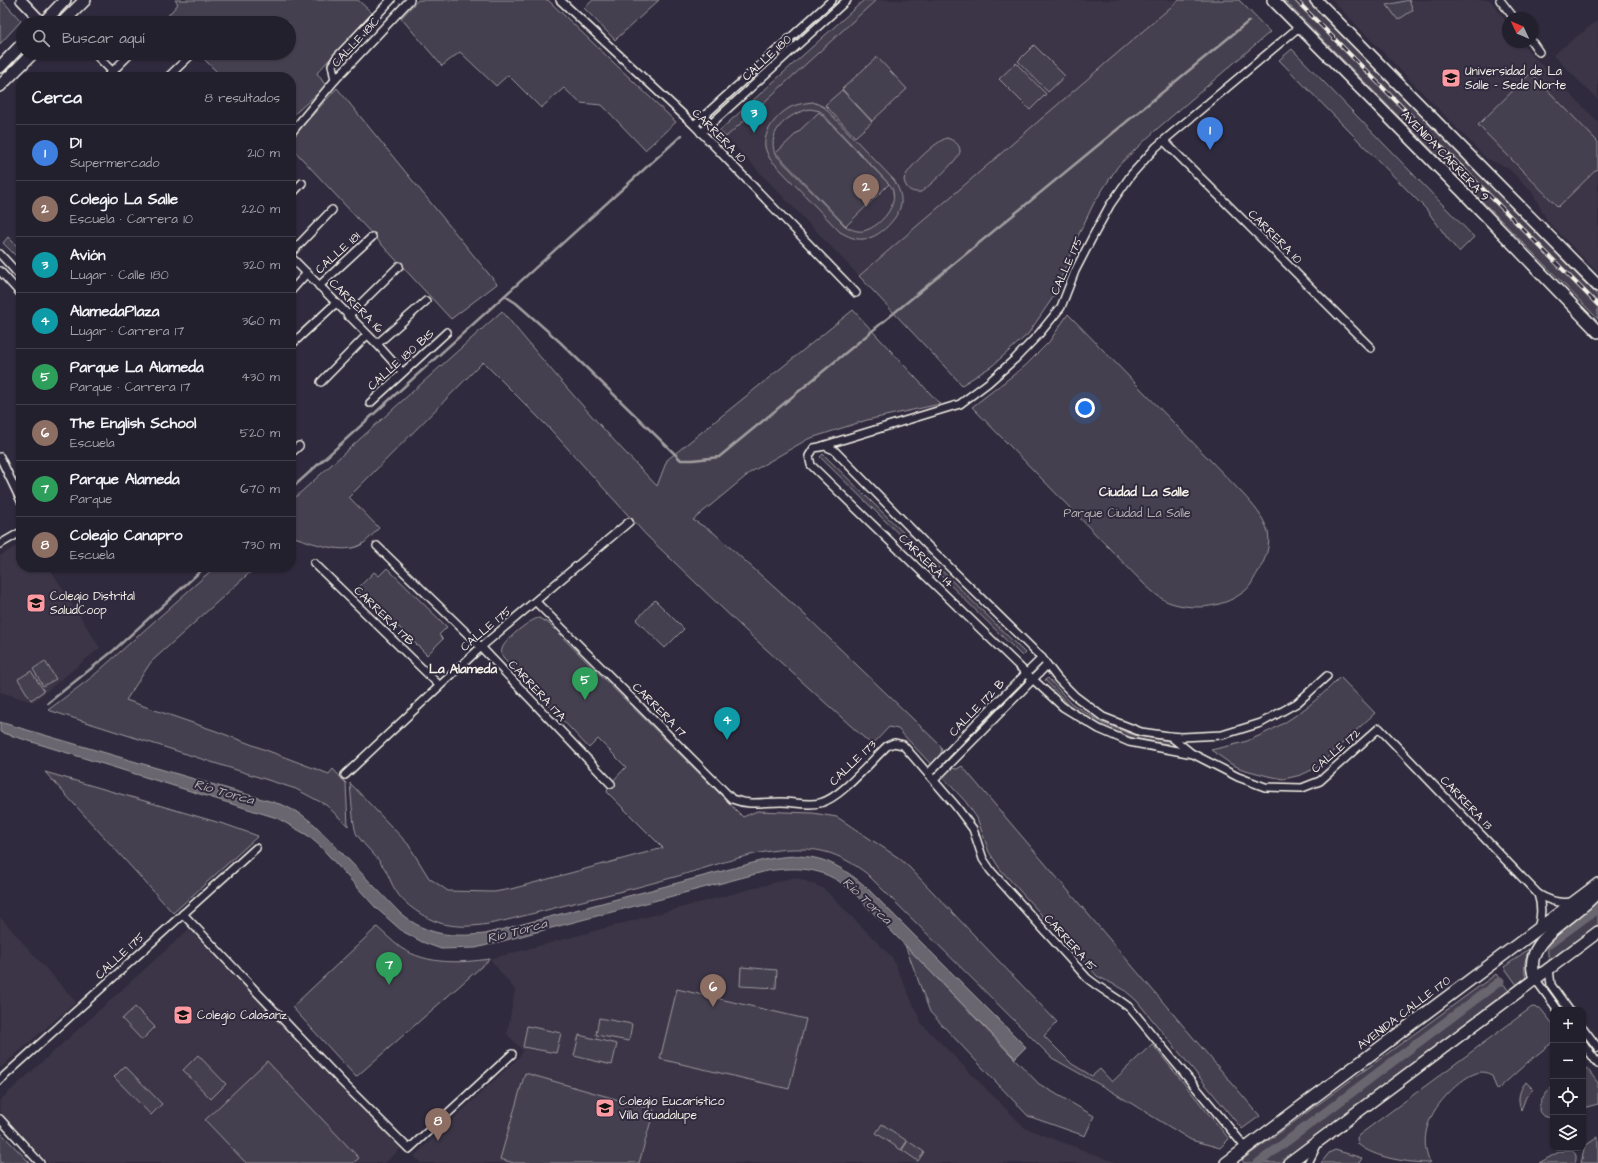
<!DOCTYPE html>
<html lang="es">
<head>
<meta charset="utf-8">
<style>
	:root { --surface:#23202e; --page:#2f2d3a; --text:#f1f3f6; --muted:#a3a3aa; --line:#403e4a; --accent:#ff9aa2 }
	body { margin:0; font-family:"Architects Daughter",sans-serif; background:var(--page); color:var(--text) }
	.controls { position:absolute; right:12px; bottom:12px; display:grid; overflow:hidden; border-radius:8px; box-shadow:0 1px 3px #0004 }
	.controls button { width:36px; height:36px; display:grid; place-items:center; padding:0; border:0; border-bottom:1px solid var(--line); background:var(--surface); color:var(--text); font:20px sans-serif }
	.compass { position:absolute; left:1502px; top:12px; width:36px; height:36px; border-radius:50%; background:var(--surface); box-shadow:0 1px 3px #0004; rotate:314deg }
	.you { position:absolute; left:1085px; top:408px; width:14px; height:14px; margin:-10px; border:3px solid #fff; border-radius:50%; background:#1a73e8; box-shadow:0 0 0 6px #1a73e833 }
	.badge { display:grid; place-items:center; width:26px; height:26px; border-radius:50%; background:var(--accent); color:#fff; font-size:13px; font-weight:700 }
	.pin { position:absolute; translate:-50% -33px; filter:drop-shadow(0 1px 2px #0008) }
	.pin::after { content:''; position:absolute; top:21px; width:14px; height:12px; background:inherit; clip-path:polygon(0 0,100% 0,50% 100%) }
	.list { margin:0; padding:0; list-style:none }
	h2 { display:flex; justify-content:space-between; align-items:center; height:52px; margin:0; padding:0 16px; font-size:17px }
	h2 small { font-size:13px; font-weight:400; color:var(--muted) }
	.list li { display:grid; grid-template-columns:26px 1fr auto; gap:12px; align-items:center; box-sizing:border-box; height:56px; padding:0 16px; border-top:1px solid var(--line) }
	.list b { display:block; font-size:15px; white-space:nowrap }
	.list p { margin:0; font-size:13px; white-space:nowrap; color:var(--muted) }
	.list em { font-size:13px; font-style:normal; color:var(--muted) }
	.icon { flex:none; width:22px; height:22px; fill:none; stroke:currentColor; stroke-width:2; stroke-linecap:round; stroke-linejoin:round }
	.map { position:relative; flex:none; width:1598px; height:1163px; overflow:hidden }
	.search { position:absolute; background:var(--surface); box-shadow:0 1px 3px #0004; left:16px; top:16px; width:280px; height:44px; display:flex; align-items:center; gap:10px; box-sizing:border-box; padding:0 14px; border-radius:22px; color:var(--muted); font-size:15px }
	.panel { position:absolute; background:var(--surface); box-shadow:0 1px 3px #0004; left:16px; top:72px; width:280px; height:500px; border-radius:16px }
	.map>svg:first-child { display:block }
	.built { fill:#3b3647 }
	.green { fill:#454050; stroke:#9c989c; fill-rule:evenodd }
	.water { fill:#6a6670; stroke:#a19ea0 }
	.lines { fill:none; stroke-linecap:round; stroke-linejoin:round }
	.stream { stroke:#a19ea0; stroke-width:2.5 }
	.canal { stroke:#6a6670; stroke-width:9 }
	.minor-casing { stroke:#f4f1e8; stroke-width:10 }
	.tertiary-casing { stroke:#f4f1e8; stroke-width:12 }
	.primary-casing { stroke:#f4f1e8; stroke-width:14 }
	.minor { stroke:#2f2a3d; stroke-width:7 }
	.tertiary { stroke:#2f2a3d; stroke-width:9 }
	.primary { stroke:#2f2a3d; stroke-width:11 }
	.rail-casing { stroke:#f4f1e8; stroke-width:4 }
	.rail { stroke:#2f2a3d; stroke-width:2.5; stroke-dasharray:8; stroke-linecap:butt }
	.labels { text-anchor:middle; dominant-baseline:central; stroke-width:4; stroke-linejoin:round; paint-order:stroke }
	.street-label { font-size:12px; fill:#f4f1e8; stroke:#2f2a3d }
	.poi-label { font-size:12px; fill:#f4f1e8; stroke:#2f2a3d; text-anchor:start }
	.park-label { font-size:12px; fill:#b7b3b3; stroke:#2f2a3d }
	.neighbourhood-label { font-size:13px; font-weight:bold; fill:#f4f1e8; stroke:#2f2a3d }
	.water-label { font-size:13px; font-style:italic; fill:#b6b2b2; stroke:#2f2a3d }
</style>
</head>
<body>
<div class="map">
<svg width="1598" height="1163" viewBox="0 0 1598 1163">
	<rect width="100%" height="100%" fill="#2f2a3d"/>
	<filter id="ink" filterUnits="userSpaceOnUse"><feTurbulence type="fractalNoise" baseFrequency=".025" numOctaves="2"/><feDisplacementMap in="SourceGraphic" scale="8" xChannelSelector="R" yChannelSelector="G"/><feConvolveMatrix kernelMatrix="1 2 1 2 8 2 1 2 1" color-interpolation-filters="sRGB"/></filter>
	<g filter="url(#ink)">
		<g class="built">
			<polygon points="876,0 1179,0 859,276 726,137"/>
			<polygon points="1332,0 1490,0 1508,24 1508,42 1522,42 1529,52 1598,122 1598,273 1548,222 1532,192 1507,167 1487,159"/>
			<polygon points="1598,20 1598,100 1553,55"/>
			<polygon points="21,543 21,567 49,567 100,648 33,702 0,692 0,556"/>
			<polygon points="795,877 823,888 892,957 922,1024 1025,1128 1117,1163 421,1163 414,1156 520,1056 523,1051 507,1034 515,990 490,959"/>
			<polygon points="0,917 76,1002 0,1068"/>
			<polygon points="189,929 401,1148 385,1163 48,1163 0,1111 0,1100"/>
		</g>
		<g class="green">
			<polygon points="0,0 3,1 21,21 0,44"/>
			<polygon points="175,0 358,0 372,13 317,73 326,86 291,117 291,77 222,77 198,53 289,53 289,23 169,23 165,19 178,4"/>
			<polygon points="418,0 548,0 676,122 645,150 602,105 580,103 564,88 541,108 508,75 496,86 460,52 442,66 401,18"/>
			<polygon points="593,0 659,0 615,40 584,8"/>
			<polygon points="837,0 842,0 708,122 705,120"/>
			<polygon points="864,0 876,0 726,137 719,131"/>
			<polygon points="1179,0 1239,0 1270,32 1157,129 1118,166 1094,203 1075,242 1054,296 1028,334 992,366 962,385 859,276"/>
			<polygon points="1284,0 1307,0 1598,296 1598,319"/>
			<polygon points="1409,0 1413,10 1398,20 1387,5"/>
			<polygon points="1034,45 1065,76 1048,92 1018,61"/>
			<polygon points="1292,49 1474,237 1459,252 1448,239 1426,209 1279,60"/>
			<polygon points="877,57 907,89 872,121 842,89"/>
			<polygon points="1016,63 1046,94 1030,110 999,79"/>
			<polygon points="1531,73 1598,142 1598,168 1558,207 1478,125"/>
			<polygon points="337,88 497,284 451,319 291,147 291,139"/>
			<polygon points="842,90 872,122 855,137 825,105"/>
			<path d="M 813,102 L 824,107 L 894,180 C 898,187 902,195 901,204 C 898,219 879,238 864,239 C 854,240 848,236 840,232 L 770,159 C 768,155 766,151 765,147 C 763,132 776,116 789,108 C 796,104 805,103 813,102 ZM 810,109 L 820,111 L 889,184 C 891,186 893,189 893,192 C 897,208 878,228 863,231 C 856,232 851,229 845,226 L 775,154 C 766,130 790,113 810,109 Z"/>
			<polygon points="819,112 889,184 846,226 776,153"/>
			<path d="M 947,138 C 953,140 960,144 960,151 C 960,159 928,187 921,192 C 911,193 906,189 904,180 C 905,170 937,140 947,138 Z"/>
			<polygon points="8,237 21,250 21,261 3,243"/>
			<path d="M 853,310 L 940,404 L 867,420 L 808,439 L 751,472 L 693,520 L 713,532 L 805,615 L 940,745 L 942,751 C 935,763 947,768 957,769 L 962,766 L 1260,1116 L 1242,1129 L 1136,1000 L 1123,989 L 1097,976 L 1000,869 L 989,852 L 977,818 L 965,801 L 898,729 L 889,727 L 872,745 L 746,631 L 646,535 L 551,430 L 483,362 L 349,497 L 379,528 C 374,533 369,539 364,543 C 345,557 311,542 291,536 L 291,501 L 502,311 C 551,371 603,430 657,486 L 667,460 Z"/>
			<path d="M 1068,314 L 1243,494 C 1253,505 1264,517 1268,532 C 1271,545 1265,561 1258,572 C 1254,578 1251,586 1246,590 C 1226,607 1197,611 1171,603 C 1161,600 1152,591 1144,584 L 972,407 L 1025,366 L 1049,342 Z"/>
			<polygon points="823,454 919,548 916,551 820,457"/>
			<polygon points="925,554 1025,653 1022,656 922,557"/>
			<polygon points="215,567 256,567 151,662 126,700 216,731 329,774 333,769 346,783 348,826 326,805 296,789 48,710 92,677"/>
			<polygon points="387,568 447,627 439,635 443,639 427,655 399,627 397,628 357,589 374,572 379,576"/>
			<polygon points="655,600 684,629 665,648 636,620"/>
			<path d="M 539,618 L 548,623 L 743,817 L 757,811 L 813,813 L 837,817 L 899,858 L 910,868 L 1057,1022 L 1044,1036 L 1072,1064 L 1092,1076 L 1100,1069 L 1112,1082 L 1152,1044 L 1229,1139 L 1220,1148 L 1191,1140 L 1111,1091 L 1052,1058 L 866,873 C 847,859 828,849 803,849 C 760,847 712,867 671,878 C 626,891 580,901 535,913 C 506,920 471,932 440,923 C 426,919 403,904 396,891 C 391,884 389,876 385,869 C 377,856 365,847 357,835 C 353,829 351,793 350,783 L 408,844 L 429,878 L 448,891 L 494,892 L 511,889 L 663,848 L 607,792 L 609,785 L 626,767 L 598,739 L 589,748 L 503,657 C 501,653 501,649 504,645 C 509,637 530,619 539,618 Z"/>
			<polygon points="45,661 56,679 43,686 33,669"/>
			<polygon points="31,671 44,691 31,700 18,679"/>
			<path d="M 1340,677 L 1375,713 L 1316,768 L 1301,775 L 1284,779 L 1268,776 L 1242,769 L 1231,764 L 1211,750 C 1223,747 1235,745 1247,741 C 1285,726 1312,706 1340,677 Z"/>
			<polygon points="1048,678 1071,703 1102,723 1134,735 1169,741 1168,744 1133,738 1100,725 1069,705 1045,680"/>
			<polygon points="1020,684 1022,685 950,757 948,755"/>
			<polygon points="45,772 227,825 258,836 173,913"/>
			<path d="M 1598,902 L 1598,927 L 1551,964 C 1546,954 1547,946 1553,937 Z"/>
			<path d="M 377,927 C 385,934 393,942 401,948 C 428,965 460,963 490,959 L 356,1077 L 292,1007 Z"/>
			<polygon points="905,945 1039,1084 1094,1116 1085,1136 1028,1116 930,1012"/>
			<path d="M 1530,948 C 1525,958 1523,966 1526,977 L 1517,985 L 1504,967 Z"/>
			<polygon points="741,967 777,970 776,988 740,986"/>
			<polygon points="1496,974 1509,991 1305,1145 1280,1163 1244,1163 1242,1160"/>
			<polygon points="677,989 806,1019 789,1089 660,1059"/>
			<polygon points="135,1007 155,1027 142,1040 122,1019"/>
			<path d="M 1532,1007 L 1540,1008 L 1553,1024 L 1553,1042 L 1529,1061 L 1497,1090 L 1492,1076 C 1476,1060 1443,1097 1435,1110 C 1431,1117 1427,1125 1426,1133 C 1424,1143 1426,1154 1430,1163 C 1409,1163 1374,1158 1358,1144 L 1357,1138 L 1359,1135 Z"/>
			<polygon points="599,1018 632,1024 629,1041 596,1035"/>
			<polygon points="527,1026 561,1033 556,1053 523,1047"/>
			<polygon points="579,1035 617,1044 612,1065 574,1056"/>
			<polygon points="198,1055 226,1084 211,1099 183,1070"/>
			<polygon points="267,1061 359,1158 353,1163 246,1163 205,1120"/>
			<polygon points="1583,1063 1598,1083 1598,1104 1583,1108"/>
			<polygon points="125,1066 162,1104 151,1115 114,1077"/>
			<polygon points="525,1073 654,1110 639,1163 514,1163 500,1159"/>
			<path d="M 1526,1082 L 1533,1089 L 1526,1097 L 1521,1110 C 1517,1100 1519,1090 1526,1082 Z"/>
			<path d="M 1553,1085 L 1553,1118 C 1526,1116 1545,1095 1553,1085 Z"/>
			<polygon points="882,1124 907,1141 901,1150 876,1133"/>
			<polygon points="0,1132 30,1163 0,1163"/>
			<polygon points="1598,1137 1598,1163 1581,1163 1585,1146"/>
			<polygon points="908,1141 924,1152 918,1161 902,1150"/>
			<polygon points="1335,1150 1362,1158 1359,1163 1321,1163 1329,1153"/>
			<path d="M 1566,1150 C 1575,1150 1578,1155 1575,1163 L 1539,1163 L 1557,1153 Z"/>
		</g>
		<path class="water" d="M 0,722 L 283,805 L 301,814 L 315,825 L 400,913 C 428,936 450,937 485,934 L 764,860 C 808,851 830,857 864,885 L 1026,1047 L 1015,1058 L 854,893 C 826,868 803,866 767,871 L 476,948 L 441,949 L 422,942 L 402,931 L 376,908 L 319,845 L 307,835 L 277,818 L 0,732 Z"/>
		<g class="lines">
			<g class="stream">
				<polyline points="505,296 516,303 560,342 681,460 693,460 719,457 1249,21"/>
				<polyline points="291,489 682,135"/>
				<polyline points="48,703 113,651 205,567"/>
			</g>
			<g class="canal">
				<polyline points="1549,944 1598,908"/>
				<polyline points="1258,1163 1500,981"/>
			</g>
			<defs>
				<g id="minor">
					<polyline points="560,0 694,125 856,293"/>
					<polyline points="1500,0 1514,18"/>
					<polyline points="1532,42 1539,52"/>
					<polyline points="94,53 118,77"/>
					<polyline points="107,77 131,53"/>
					<polyline points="168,77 193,53"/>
					<polyline points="335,80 332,65 337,57 391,0"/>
					<polyline points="694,125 832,0"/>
					<polyline points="291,133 335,80 410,0"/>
					<polyline points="701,133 847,0"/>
					<polyline points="1164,141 1371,348"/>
					<polyline points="291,195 302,183"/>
					<polyline points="291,253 332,210"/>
					<polyline points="0,254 21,277"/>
					<polyline points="291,257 377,344 402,372"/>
					<polyline points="0,271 20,293 21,292"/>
					<polyline points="319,286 372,237"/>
					<polyline points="291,291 307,273"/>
					<polyline points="348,316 399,266"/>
					<polyline points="377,344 426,301"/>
					<polyline points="291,345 336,303"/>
					<polyline points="321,382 367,335"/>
					<polyline points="370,403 447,332"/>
					<polyline points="822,446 960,404 988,383 1015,359 1039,334 1061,307 1075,271 1092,238 1110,205 1131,175 1156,147 1299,27"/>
					<polyline points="291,453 299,446"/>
					<polyline points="0,457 21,501"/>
					<polyline points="0,544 21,532"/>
					<polyline points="377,546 481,647 611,784"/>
					<polyline points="314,563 439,685"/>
					<path d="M 536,602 L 732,799 C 750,806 763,802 781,802 C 793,802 808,806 820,803 C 841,798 871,761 887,746 L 894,743 L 903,745 L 955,805 L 973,829 L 983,859 L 991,871 L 1087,978 C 1100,989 1116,997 1130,1008 L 1246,1148"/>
					<path d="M 1327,676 L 1297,703 L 1261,723 L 1222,735 L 1182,737 L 1169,736 L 1141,732 L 1103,717 L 1075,696 L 1058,679 L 1042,658 L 927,545 L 834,450 L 825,446 L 814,448 L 809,456 L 811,465 L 1026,673 L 1063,707 L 1099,729 L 1129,742 L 1193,754 L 1238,777 L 1265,787 L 1302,788 L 1320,781 L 1379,728 L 1538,894 C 1549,901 1559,904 1572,902"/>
					<polyline points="1170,736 1191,753"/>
					<polyline points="929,773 980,719 1042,658"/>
					<polyline points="345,775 481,647 629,522"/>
					<polyline points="934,780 1047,665"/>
					<path d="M 1538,894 C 1542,906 1542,916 1538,928"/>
					<polyline points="183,914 342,1082 409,1149 512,1054"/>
					<polyline points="1549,969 1551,985 1569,1010"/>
					<polyline points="1536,980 1558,1010"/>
					<polyline points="1583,1028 1598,1048"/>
					<polyline points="1583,1043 1598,1064"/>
					<polyline points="0,1080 256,848"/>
					<polyline points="0,1119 40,1163"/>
					<polyline points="1308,1163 1317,1145"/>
				</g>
				<polyline id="tertiary" points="21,0 43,23"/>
				<g id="primary">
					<polyline points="1273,0 1462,191 1598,332"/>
					<polyline points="1316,0 1598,286"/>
					<polyline points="43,23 65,0"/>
					<polyline points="62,23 85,0"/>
					<polyline points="0,67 23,43"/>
					<polyline points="0,86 33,53"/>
					<path d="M 1536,980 C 1522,950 1552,931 1572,915 C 1581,908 1590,900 1598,892"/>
					<polyline points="1226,1163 1598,884"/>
					<polyline points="1289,1163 1598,932"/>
				</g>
			</defs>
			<use href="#minor" class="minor-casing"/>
			<use href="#tertiary" class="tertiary-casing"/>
			<use href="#primary" class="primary-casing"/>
			<use href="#minor" class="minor"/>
			<use href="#tertiary" class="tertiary"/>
			<use href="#primary" class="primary"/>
			<defs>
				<polyline id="rail" points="1296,0 1598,305"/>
			</defs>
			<use href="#rail" class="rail-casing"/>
			<use href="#rail" class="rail"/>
		</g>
	</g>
	<defs>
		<symbol id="university-square" viewBox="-11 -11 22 22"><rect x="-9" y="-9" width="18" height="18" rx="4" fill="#ff9aa2" stroke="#2f2a3d"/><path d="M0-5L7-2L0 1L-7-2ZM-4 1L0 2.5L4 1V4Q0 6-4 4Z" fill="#111"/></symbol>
		<symbol id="school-square" viewBox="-11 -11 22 22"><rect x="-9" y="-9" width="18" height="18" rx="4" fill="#ff9aa2" stroke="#2f2a3d"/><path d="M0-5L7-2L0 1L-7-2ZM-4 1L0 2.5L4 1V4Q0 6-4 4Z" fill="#111"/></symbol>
	</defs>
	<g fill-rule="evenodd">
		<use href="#university-square" x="1440" y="67" width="22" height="22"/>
		<use href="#school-square" x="25" y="592" width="22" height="22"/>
		<use href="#school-square" x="172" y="1004" width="22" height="22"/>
		<use href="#school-square" x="594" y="1097" width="22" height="22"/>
	</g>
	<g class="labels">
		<g class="street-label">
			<text transform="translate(356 42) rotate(-47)">CALLE 181C</text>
			<text transform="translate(767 58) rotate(-42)">CALLE 180</text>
			<text transform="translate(719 136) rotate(45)">CARRERA 10</text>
			<text transform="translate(1445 156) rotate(46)">AVENIDA CARRERA 9</text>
			<text transform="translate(1275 237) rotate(45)">CARRERA 10</text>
			<text transform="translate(338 253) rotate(-42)">CALLE 181</text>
			<text transform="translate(1067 266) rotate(-66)">CALLE 175</text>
			<text transform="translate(356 306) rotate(45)">CARRERA 16</text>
			<text transform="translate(401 360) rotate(-42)">CALLE 180 BIS</text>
			<text transform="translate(926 561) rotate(44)">CARRERA 14</text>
			<text transform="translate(384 616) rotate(44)">CARRERA 17B</text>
			<text transform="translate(486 629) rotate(-40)">CALLE 175</text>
			<text transform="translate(537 691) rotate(47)">CARRERA 17A</text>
			<text transform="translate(977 708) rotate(-46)">CALLE 172 B</text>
			<text transform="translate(659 710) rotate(45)">CARRERA 17</text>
			<text transform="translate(1336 751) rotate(-41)">CALLE 172</text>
			<text transform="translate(853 763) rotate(-44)">CALLE 173</text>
			<text transform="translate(1466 803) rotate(46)">CARRERA 13</text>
			<text transform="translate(1070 943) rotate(48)">CARRERA 15</text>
			<text transform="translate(120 956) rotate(-43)">CALLE 175</text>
			<text transform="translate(1404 1013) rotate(-37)">AVENIDA CALLE 170</text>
		</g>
		<g class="poi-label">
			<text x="1465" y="71">Universidad de La<tspan x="1465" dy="14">Salle - Sede Norte</tspan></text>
			<text x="50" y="596">Colegio Distrital<tspan x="50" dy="14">SaludCoop</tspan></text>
			<text x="197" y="1015">Colegio Calasanz</text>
			<text x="619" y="1101">Colegio Eucarístico<tspan x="619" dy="14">Villa Guadalupe</tspan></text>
		</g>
		<g class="park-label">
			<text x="1127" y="513">Parque Ciudad La Salle</text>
		</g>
		<g class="neighbourhood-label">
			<text x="1144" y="492">Ciudad La Salle</text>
			<text x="463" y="669">La Alameda</text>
		</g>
		<g class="water-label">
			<text transform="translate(224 792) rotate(16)">Río Torca</text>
			<text transform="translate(867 901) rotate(43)">Río Torca</text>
			<text transform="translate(517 931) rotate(-15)">Río Torca</text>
		</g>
	</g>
</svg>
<div class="controls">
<button>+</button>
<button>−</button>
<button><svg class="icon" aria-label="locate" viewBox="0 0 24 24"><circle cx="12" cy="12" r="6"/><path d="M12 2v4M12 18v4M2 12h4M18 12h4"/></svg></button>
<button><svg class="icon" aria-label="layers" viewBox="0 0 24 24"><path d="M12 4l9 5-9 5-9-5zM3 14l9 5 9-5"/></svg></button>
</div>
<svg class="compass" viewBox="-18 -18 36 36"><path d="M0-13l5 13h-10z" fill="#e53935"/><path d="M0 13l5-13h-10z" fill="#a3a3aa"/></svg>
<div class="you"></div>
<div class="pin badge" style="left:1210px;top:150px;background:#3f7fe0">1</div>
<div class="pin badge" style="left:866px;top:207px;background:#8d6e63">2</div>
<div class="pin badge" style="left:754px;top:133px;background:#0f9aa8">3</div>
<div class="pin badge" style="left:727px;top:740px;background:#0f9aa8">4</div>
<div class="pin badge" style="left:585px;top:700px;background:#2e9e5b">5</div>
<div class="pin badge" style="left:713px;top:1007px;background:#8d6e63">6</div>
<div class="pin badge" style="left:389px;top:985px;background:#2e9e5b">7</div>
<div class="pin badge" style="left:438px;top:1141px;background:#8d6e63">8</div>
<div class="search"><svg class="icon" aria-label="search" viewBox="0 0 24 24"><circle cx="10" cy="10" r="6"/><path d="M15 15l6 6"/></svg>Buscar aquí</div>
<section class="panel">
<h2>Cerca<small>8 resultados</small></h2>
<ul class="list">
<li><span class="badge" style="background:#3f7fe0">1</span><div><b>D1</b><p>Supermercado</p></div><em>210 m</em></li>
<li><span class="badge" style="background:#8d6e63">2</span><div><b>Colegio La Salle</b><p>Escuela · Carrera 10</p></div><em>220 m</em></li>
<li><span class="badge" style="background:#0f9aa8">3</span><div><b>Avión</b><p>Lugar · Calle 180</p></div><em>320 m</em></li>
<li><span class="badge" style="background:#0f9aa8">4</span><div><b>AlamedaPlaza</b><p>Lugar · Carrera 17</p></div><em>360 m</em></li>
<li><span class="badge" style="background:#2e9e5b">5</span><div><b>Parque La Alameda</b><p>Parque · Carrera 17</p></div><em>430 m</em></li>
<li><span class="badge" style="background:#8d6e63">6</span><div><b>The English School</b><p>Escuela</p></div><em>520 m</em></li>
<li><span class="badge" style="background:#2e9e5b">7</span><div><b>Parque Alameda</b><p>Parque</p></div><em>670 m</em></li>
<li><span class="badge" style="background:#8d6e63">8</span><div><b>Colegio Canapro</b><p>Escuela</p></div><em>730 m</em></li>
</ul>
</section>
</div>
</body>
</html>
